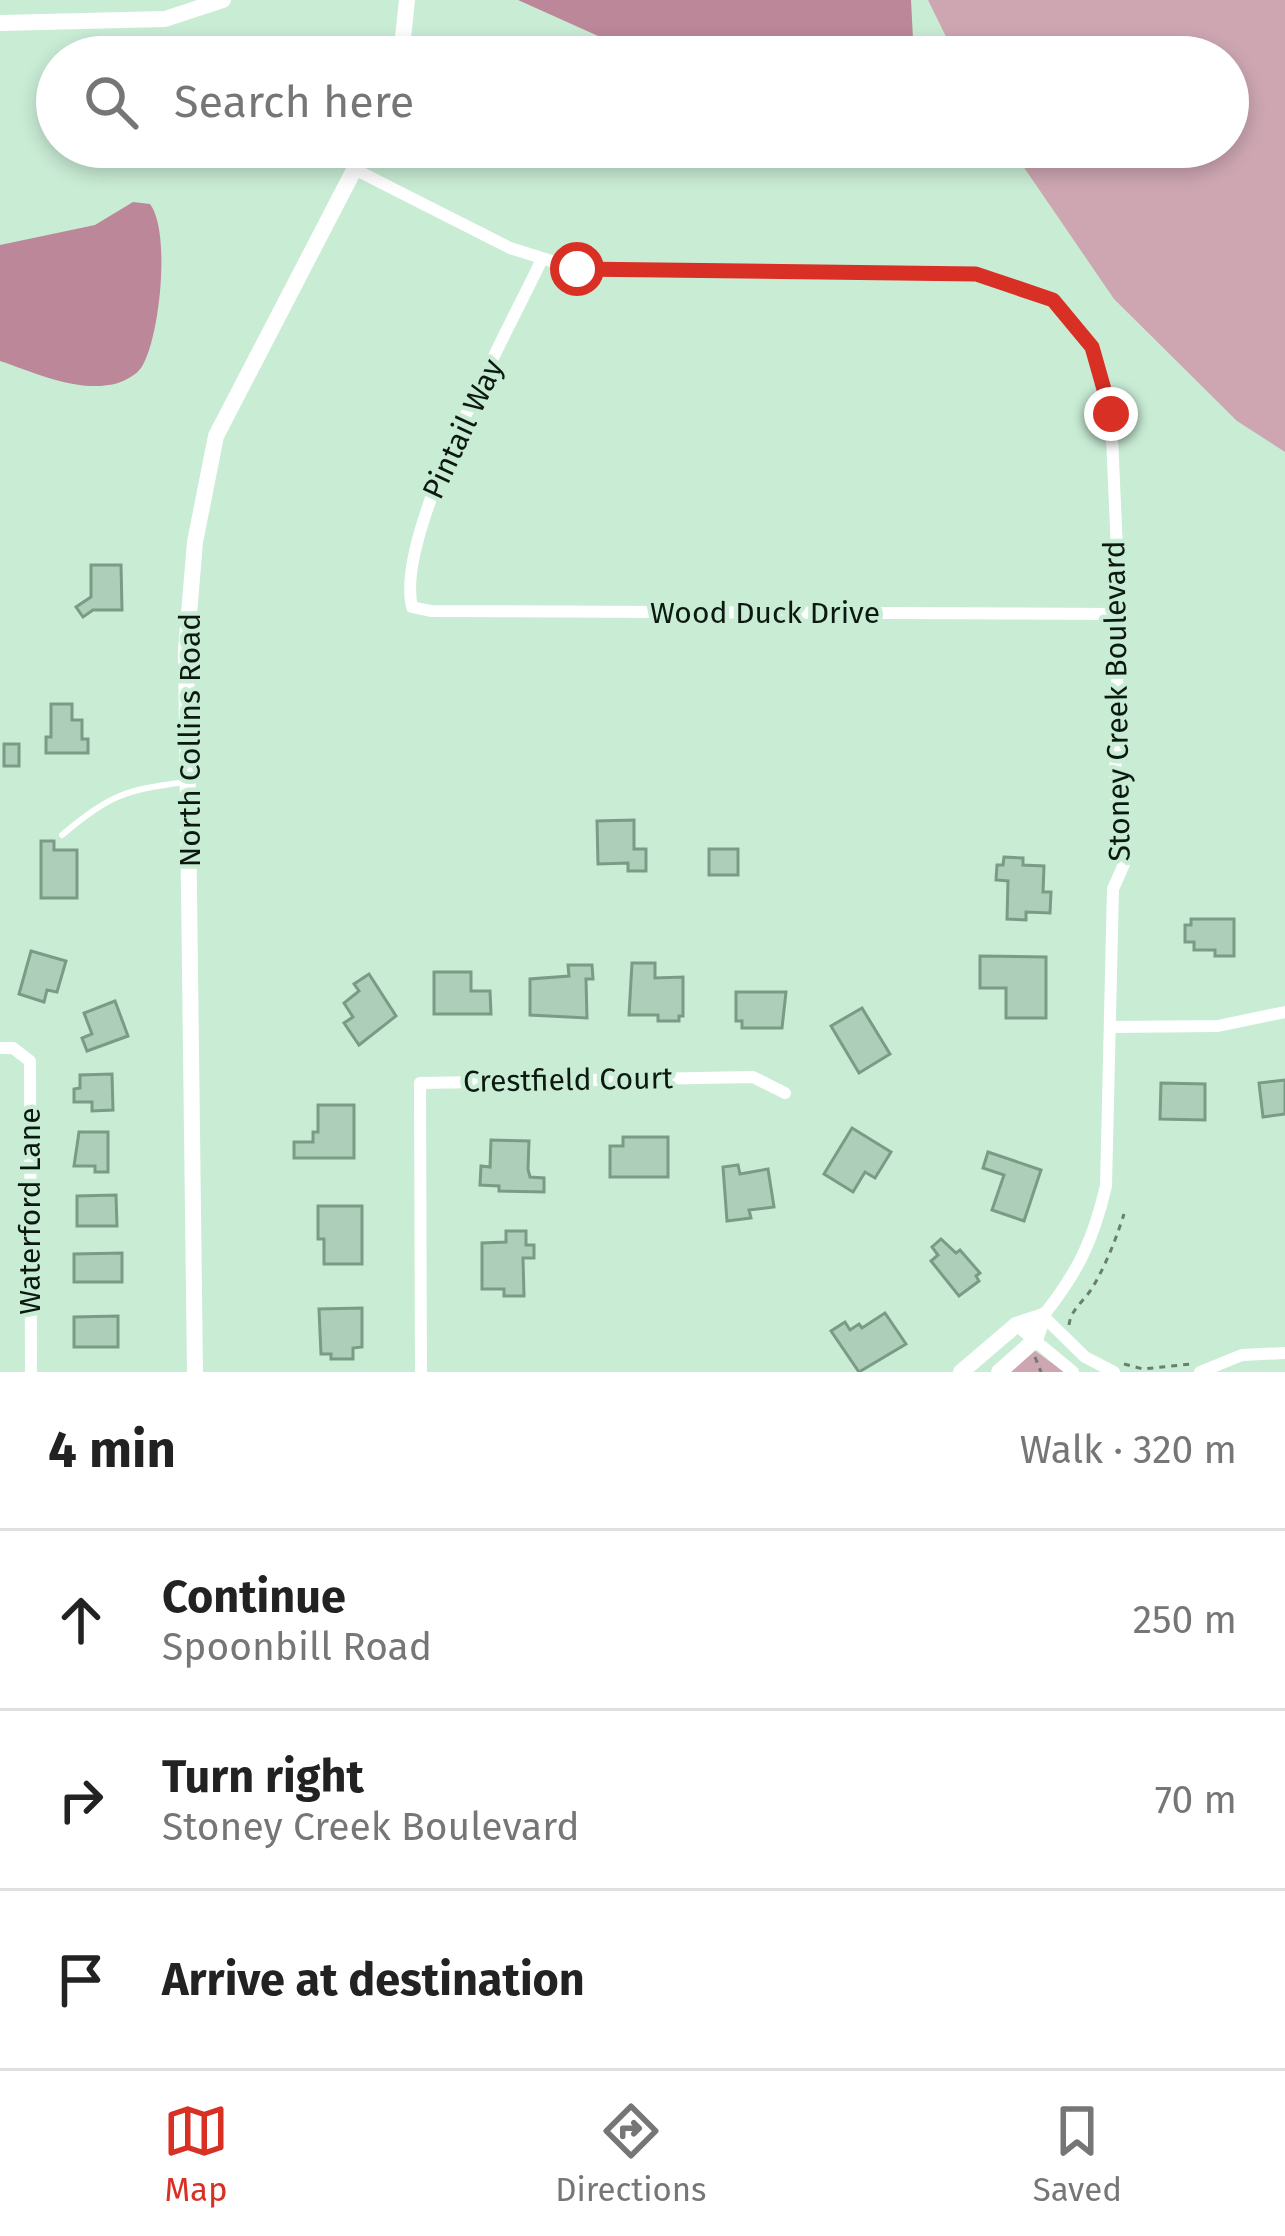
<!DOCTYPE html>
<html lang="en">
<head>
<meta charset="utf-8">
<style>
	:root { --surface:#fff; --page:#f6f6f6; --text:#222; --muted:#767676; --line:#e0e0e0; --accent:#d93025 }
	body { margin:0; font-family:"Fira Sans",sans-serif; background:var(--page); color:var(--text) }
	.stop { position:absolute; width:36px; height:36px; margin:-27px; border:9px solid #d93025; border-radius:50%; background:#fff }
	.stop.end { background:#d93025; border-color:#fff; box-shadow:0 3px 12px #0008 }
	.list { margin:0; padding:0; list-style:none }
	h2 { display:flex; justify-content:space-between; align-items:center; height:156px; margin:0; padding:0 48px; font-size:51px }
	h2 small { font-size:39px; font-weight:400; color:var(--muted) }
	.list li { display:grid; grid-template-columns:78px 1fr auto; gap:36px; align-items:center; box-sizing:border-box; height:180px; padding:0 48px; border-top:3px solid var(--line) }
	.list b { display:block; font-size:45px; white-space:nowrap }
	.list p { margin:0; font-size:39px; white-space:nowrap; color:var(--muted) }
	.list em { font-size:39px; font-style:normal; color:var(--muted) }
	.icon { flex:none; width:66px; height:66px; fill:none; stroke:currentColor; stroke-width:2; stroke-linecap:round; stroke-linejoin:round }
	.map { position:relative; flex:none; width:1285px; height:1372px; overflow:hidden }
	.search { position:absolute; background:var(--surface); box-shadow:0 6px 18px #0003; left:36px; right:36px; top:36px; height:132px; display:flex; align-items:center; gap:30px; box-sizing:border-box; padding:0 42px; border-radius:66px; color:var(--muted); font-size:45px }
	.sheet { height:696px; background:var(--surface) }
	nav { display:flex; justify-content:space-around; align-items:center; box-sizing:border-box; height:168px; border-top:3px solid var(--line); background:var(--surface); font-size:33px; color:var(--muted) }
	nav a { display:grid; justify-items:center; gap:6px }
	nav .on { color:var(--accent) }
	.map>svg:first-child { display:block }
	.green { fill:#cda6b2 }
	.water { fill:#bc8798 }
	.building { fill:#adcfb9; stroke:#7a9b86; stroke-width:3 }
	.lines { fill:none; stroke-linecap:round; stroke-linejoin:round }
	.path { stroke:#677f6f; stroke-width:3; stroke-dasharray:6 6; stroke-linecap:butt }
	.service { stroke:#fff; stroke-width:6 }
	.minor { stroke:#fff; stroke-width:12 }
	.tertiary { stroke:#fff; stroke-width:16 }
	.route { stroke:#d93025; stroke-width:15 }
	.labels { text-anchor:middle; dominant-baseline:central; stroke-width:9; stroke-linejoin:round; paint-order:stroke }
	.street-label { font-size:30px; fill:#0c1911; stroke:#c9ecd5 }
</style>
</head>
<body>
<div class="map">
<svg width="1285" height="1372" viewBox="0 0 1285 1372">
	<rect width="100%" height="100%" fill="#c9ecd5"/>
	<g class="green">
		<polygon points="928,0 1285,0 1285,452 1237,421 1114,299 1010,147 1228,147 1228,57 956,57"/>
		<polygon points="1034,1350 1064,1372 1005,1372"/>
	</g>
	<g class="water">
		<polygon points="518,0 911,0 913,39 905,46 880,52 649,51 616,44"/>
		<path d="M 133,202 L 150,204 C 171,231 160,340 141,368 C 136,375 126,380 118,383 C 80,394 36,373 0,361 L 0,245 L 95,225 Z"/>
	</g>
	<g class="building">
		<polygon points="91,565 121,565 122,610 93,610 83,617 76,607 91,597"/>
		<polygon points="51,704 72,704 72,720 82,720 82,739 88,739 88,753 46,753 46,737 51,737"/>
		<rect x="4" y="744" width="15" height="22"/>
		<polygon points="634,820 634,849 646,849 646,871 628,871 628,863 598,864 597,821"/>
		<polygon points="41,841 54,841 54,850 77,850 77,898 41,898"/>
		<rect x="709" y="849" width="29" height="26"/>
		<polygon points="1004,857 1023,858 1023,865 1044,866 1043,892 1051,892 1050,913 1026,912 1026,920 1007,919 1008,881 996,880 997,865 1003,865"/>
		<polygon points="1191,919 1234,919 1234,956 1215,956 1215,950 1194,950 1194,942 1185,942 1185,925 1191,925"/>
		<polygon points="31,951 66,961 57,992 47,990 44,1002 19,994"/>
		<polygon points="980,956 1046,957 1046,1018 1006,1018 1006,988 980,988"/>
		<polygon points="632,963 655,963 655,978 683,977 683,1016 679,1016 679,1021 658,1021 658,1015 629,1015"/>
		<polygon points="568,965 592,965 593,979 586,979 587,1018 530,1015 530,979 569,976"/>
		<polygon points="434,972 471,972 471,991 490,991 491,1014 434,1014"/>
		<polygon points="369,974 396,1016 359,1045 344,1023 353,1017 344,1003 359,991 354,984"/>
		<polygon points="736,992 786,992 782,1028 742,1028 742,1021 736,1021"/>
		<polygon points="115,1001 128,1036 87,1051 82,1038 92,1034 84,1013"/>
		<polygon points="862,1008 890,1054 859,1073 831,1026"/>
		<polygon points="112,1074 113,1110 92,1111 92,1102 74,1102 74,1089 80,1088 80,1075"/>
		<polygon points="1285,1080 1285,1114 1263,1117 1259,1083"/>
		<polygon points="1161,1083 1205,1084 1205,1120 1160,1119"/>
		<polygon points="318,1105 354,1105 354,1158 294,1158 294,1142 313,1142 313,1132 318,1132"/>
		<polygon points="852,1128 891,1152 875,1178 865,1172 853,1192 824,1174"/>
		<polygon points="79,1132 108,1132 108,1172 95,1172 95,1166 74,1166"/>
		<polygon points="623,1137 668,1137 668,1177 610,1177 610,1146 623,1146"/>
		<polygon points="491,1140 529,1141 528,1169 530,1177 544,1178 544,1192 499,1191 499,1186 480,1185 481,1166 490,1167"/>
		<polygon points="988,1152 1041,1170 1024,1221 992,1210 1004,1175 983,1168"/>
		<polygon points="738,1165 740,1174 768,1169 774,1207 749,1210 751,1218 727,1221 723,1167"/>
		<polygon points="116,1195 117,1226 77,1226 77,1196"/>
		<polygon points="318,1206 362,1206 362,1264 324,1264 324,1239 318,1239"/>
		<polygon points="506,1231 526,1231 526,1245 534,1245 534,1258 523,1258 524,1296 504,1296 504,1289 482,1289 482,1243 506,1242"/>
		<polygon points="941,1239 956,1253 960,1250 980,1273 976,1276 979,1281 959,1296 931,1261 938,1255 932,1247"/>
		<polygon points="122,1253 122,1282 74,1282 74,1254"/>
		<polygon points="362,1308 362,1347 353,1348 353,1359 331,1359 331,1354 321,1354 319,1309"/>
		<polygon points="885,1313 906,1344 859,1372 831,1331 845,1322 850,1330 859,1324 862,1328"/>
		<polygon points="118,1316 118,1347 74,1347 74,1317"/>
	</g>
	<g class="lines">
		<g class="path">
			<path d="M 1069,1325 C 1071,1308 1086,1300 1094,1285 C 1107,1262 1116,1239 1124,1214"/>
			<polyline points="1035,1357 1041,1372"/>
			<polyline points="1124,1364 1143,1369 1191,1364"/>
		</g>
		<path class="service" d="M 62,835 C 109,795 125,790 185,782"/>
		<g class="minor">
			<path d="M 354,169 L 510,248 L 577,269 L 976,274 L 1053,300 L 1092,347 L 1111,414 L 1119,596 L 1115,788 L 1124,864 L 1113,889 L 1106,1186 C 1093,1241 1078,1272 1043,1316 L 1085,1357 L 1114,1372"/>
			<path d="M 542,259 C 508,332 394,534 412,607 L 431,611 L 1118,614"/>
			<polyline points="1110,1027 1218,1026 1285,1012"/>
			<polyline points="0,1048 13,1048 30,1061 31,1372"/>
			<polyline points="1016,1325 1073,1372"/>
			<polyline points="421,1372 420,1083 753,1077 785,1093"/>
			<polyline points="1200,1372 1242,1355 1285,1353"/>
		</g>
		<g class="tertiary">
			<polyline points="0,23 165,19 223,0"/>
			<polyline points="401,57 407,0"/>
			<polyline points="195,1372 186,650 195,542 216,436 366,147"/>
			<polyline points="961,1372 1016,1325 1043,1316"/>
			<polyline points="999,1372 1035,1340 1043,1316"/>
		</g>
	</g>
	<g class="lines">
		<polyline class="route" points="577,269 976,274 1053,300 1092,347 1111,414"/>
	</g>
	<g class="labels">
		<g class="street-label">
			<text transform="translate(463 429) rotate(-65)">Pintail Way</text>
			<text x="765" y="613">Wood Duck Drive</text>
			<text transform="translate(1117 701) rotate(-91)">Stoney Creek Boulevard</text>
			<text transform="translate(190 740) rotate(-90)">North Collins Road</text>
			<text transform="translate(568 1080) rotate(-1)">Crestfield Court</text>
			<text transform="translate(30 1211) rotate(-90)">Waterford Lane</text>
		</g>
	</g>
</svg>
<div class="stop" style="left:577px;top:269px"></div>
<div class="stop end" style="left:1111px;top:414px"></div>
<div class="search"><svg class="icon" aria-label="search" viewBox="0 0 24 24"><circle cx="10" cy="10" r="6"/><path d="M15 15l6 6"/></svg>Search here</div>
</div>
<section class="sheet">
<h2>4 min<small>Walk · 320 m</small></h2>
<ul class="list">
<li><svg class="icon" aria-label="ahead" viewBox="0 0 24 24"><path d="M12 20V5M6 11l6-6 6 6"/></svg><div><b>Continue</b><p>Spoonbill Road</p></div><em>250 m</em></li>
<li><svg class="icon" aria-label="right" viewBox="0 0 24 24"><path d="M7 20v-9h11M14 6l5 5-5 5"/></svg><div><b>Turn right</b><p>Stoney Creek Boulevard</p></div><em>70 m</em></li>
<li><svg class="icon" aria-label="arrive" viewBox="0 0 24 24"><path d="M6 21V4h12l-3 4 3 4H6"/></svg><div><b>Arrive at destination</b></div></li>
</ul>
</section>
<nav>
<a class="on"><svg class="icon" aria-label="map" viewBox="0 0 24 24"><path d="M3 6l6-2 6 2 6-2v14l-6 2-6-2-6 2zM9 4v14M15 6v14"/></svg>Map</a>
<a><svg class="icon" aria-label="directions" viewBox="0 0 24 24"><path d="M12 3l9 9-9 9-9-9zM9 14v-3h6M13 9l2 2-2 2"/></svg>Directions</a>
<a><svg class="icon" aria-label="saved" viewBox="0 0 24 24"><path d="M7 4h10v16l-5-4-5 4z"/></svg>Saved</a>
</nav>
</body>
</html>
